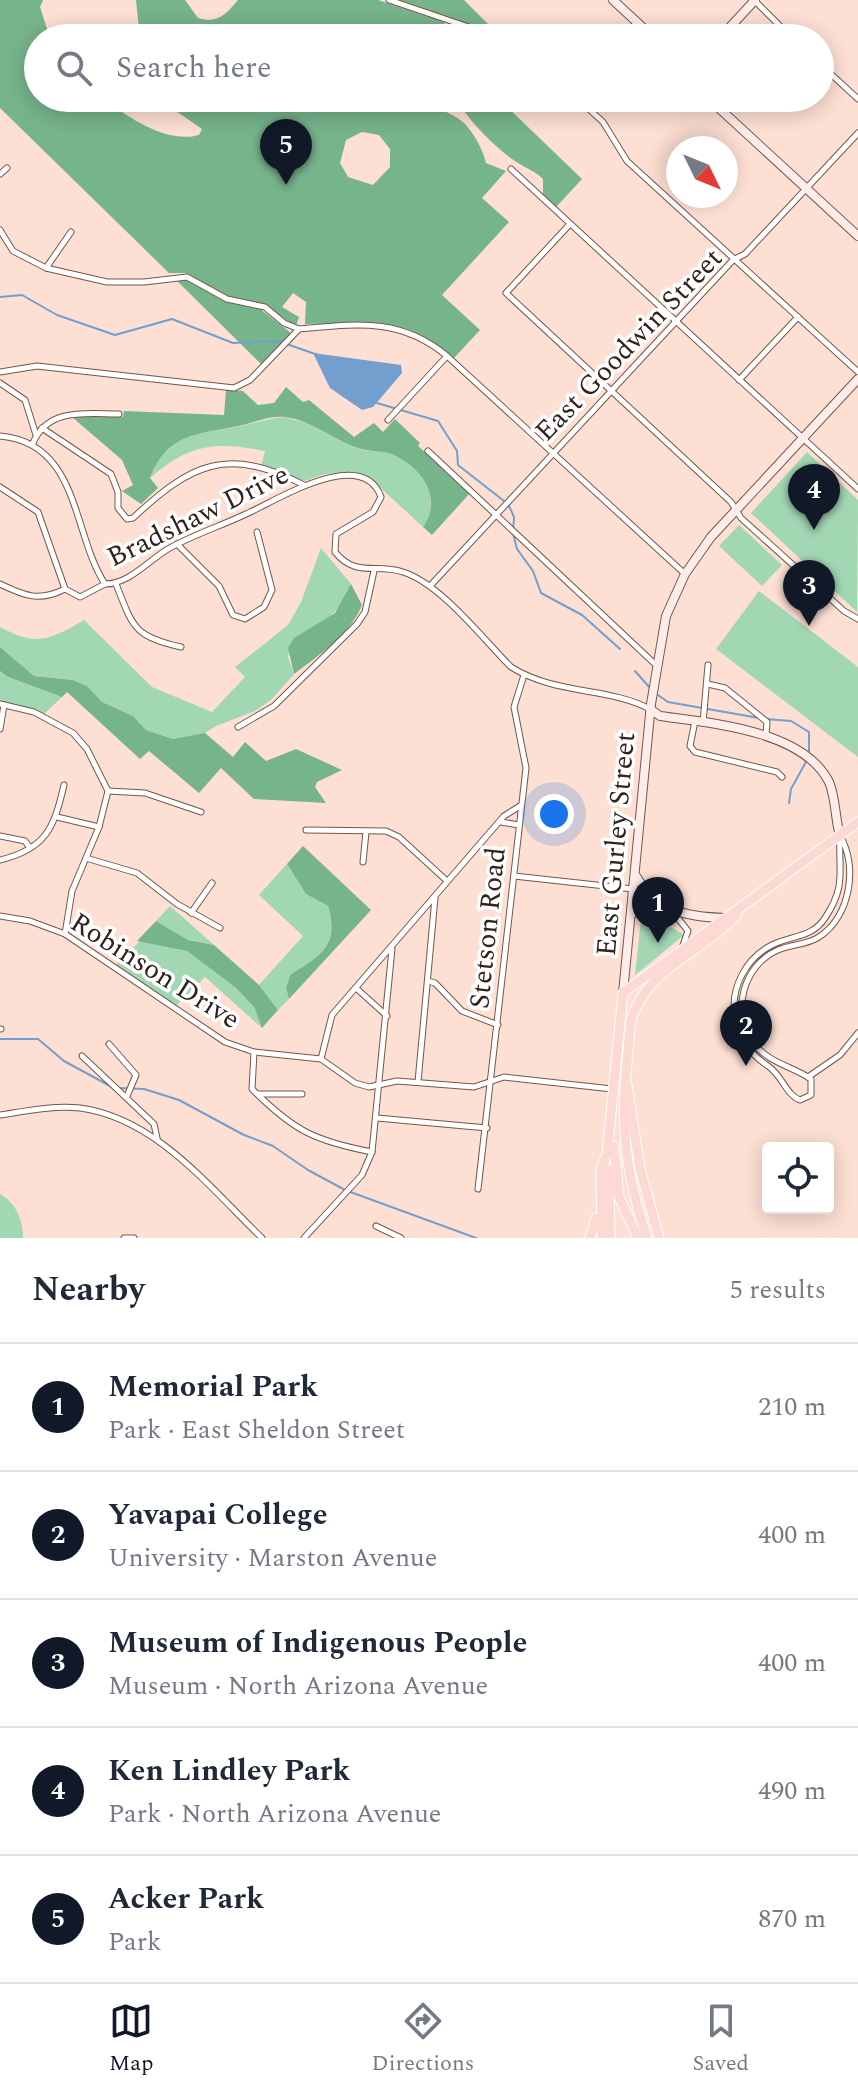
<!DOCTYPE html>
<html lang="en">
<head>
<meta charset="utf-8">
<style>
	:root { --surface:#fff; --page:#f6f6f7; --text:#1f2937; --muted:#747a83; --line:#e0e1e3; --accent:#111827 }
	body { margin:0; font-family:Spectral,serif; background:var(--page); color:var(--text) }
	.controls { position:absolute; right:24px; bottom:24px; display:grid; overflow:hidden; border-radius:8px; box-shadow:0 4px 20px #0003 }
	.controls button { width:72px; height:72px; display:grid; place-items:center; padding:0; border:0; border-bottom:2px solid var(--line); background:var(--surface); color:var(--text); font:40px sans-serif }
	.compass { position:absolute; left:666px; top:136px; width:72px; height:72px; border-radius:50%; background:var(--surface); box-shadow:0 4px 20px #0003; rotate:133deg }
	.you { position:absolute; left:554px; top:814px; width:28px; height:28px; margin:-20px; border:6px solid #fff; border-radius:50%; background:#1a73e8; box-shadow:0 0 0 12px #1a73e833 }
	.badge { display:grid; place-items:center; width:52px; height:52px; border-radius:50%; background:var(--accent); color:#fff; font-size:26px; font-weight:700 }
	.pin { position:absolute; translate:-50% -66px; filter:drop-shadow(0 2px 4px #0008) }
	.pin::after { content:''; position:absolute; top:42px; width:28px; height:24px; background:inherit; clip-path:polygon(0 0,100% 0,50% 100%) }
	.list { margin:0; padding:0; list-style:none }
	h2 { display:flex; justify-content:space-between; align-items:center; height:104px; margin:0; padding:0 32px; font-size:34px }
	h2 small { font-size:26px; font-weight:400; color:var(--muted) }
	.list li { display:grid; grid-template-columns:52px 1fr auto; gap:24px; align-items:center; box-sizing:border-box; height:128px; padding:0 32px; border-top:2px solid var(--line) }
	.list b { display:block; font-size:30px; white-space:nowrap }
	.list p { margin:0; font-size:26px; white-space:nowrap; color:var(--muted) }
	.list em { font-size:26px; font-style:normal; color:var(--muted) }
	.icon { flex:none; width:44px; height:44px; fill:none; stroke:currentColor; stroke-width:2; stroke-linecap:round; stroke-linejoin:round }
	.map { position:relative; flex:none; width:858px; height:1238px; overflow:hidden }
	.search { position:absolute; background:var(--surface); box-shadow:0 4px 20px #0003; left:24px; right:24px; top:24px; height:88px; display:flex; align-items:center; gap:20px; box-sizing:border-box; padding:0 28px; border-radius:44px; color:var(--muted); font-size:30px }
	.sheet { height:744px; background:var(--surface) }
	nav { display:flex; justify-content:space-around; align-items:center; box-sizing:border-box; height:112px; border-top:2px solid var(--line); background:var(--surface); font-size:22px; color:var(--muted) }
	nav a { display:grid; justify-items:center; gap:4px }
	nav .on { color:var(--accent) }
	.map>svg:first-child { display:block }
	.green { fill:#a2d7b4 }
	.forest { fill:#76b48c; fill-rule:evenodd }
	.water { fill:#729fce }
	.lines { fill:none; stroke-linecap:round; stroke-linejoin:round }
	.stream { stroke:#729fce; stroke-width:2 }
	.street-casing { stroke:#76564a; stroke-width:7 }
	.secondary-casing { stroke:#76564a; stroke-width:10 }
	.primary-casing { stroke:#fff; stroke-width:11 }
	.street { stroke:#fff; stroke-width:5 }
	.secondary { stroke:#feece9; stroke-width:8 }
	.primary { stroke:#fdd9d4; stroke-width:9 }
	.labels { text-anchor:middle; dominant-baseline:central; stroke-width:7; stroke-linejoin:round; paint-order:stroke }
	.street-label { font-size:28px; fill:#30221d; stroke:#fff }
</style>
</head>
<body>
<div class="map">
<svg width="858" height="1238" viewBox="0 0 858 1238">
	<rect width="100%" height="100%" fill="#fddfd3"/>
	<g class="green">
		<path d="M 284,417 C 298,421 313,424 327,430 C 338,435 347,445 360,449 C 369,452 381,450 391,454 C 422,464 443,498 423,527 L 371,479 C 347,469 328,471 305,481 L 261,467 L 265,451 C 215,441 189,444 150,478 C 166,435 194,435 235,427 C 251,424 267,419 284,417 Z"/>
		<polygon points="807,452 858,500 857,612 751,513"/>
		<polygon points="739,525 782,565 762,586 719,546"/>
		<path d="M 321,548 L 351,584 C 340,613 322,626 294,638 L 288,657 L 294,674 L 271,700 L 255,711 L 216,726 L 200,736 L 173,739 L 146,730 L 133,716 L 102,702 L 87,686 L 73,680 L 34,676 L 0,647 L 0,627 C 37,647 49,640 84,620 L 152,687 L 212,712 L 245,677 L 235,667 L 288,625 L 301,602 Z"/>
		<polygon points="759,591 858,667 858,757 716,649"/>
		<polygon points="0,671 8,677 62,697 44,714 0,702"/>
		<path d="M 287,864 L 306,894 L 328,906 C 340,946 321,955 290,975 L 286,988 L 289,999 L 278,1010 L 259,985 L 303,936 L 259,895 Z"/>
		<polygon points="651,905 656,918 684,935 635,975 642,910"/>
		<polygon points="170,906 214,945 188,940 156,921"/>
		<polygon points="140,941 187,951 236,988 254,1007 262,1028 205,977 175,1007 115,966"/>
		<path d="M 0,1194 C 16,1203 23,1220 23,1238 L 0,1238 Z"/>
	</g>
	<g class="forest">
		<path d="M 0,0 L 43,0 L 40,7 L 50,38 L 38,38 L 38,98 L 104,98 C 128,118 167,144 199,135 L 202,129 L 157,98 L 426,98 C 437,109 447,111 459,119 C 471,127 483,149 486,163 L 506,171 L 482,198 L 509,222 L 442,295 L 480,330 L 454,358 C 400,312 371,324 305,324 L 306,302 L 293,293 L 282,307 L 299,317 L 296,326 L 258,302 L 229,297 L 185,273 L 169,273 L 0,108 ZM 362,132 L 379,135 L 390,149 L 390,167 L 373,185 L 348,177 L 340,163 L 346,140 Z"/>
		<path d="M 136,0 L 185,0 L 198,18 C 218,24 226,14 238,0 L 378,0 L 444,22 L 453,38 L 140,38 Z"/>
		<polygon points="396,0 464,0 500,36"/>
		<path d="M 458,98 L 498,98 L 582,179 L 556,207 L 543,195 L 543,179 C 533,169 522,167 512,159 C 496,147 462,116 458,98 Z"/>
		<polygon points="174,278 186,280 226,302 255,305 291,333 262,365"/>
		<path d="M 286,387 L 303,402 L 309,400 L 354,437 L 374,423 L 383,432 L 395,419 L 420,443 L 418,446 L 470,493 L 432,535 L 423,527 C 443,498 423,469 394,455 C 383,450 369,452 358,448 C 333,439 313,421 285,417 C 270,415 253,423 238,426 C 197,435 167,433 150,478 L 158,488 L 141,504 L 122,491 L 133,485 L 122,460 L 72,417 L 123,417 L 124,411 L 224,415 L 226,389 L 243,391 L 258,405 L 274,403 Z"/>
		<path d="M 351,584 L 362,605 C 350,635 319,655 294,674 L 288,648 L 294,638 L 335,613 Z"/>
		<polygon points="0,647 34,676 73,680 87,686 102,702 133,716 146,730 173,739 205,733 233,757 245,742 266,761 296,749 342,770 317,782 315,787 326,803 254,799 221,768 199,793 149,751 140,759 67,692 62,697 8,677 0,671"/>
		<path d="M 303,846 L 371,910 L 289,999 L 286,988 L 290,975 C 321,955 340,946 328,906 L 306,894 L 287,864 Z"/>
		<polygon points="156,921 188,940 214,945 259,985 278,1010 262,1028 254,1007 236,988 187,951 137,941"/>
	</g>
	<polygon class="water" points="313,353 401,365 402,373 373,407 362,410 330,388"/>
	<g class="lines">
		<g class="stream">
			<polyline points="0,297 22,295 57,315 115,335 172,319 233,343 278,341 318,355"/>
			<polyline points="377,403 438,421 457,451 458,465 504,501"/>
			<polyline points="509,506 514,517 513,533 517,549 533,571 541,593 582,615 620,649"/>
			<polyline points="635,671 650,688"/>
			<polyline points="658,695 668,702 759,718"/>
			<polyline points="766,719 791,721 809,732 809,754"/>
			<polyline points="789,803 791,789 807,760"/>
			<polyline points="0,1039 38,1039 64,1061 112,1087"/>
			<polyline points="118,1088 144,1089 179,1100 244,1135 273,1146 308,1170 345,1190 476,1238"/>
		</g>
		<defs>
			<g id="street">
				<polyline points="389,0 501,38"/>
				<polyline points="755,1 792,38"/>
				<polyline points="623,38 637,22"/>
				<polyline points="820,64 858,99"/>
				<polyline points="577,98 603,122 627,161 858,372"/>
				<polyline points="511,169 858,489"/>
				<polyline points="0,174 7,168"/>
				<polyline points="570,224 506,293 731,502 741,518 844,611 858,619"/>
				<polyline points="0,230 13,251 46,268 107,282 144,282 187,277 227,299 265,307 284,323 299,329"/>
				<polyline points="46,268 71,232"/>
				<path d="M 0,372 L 37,366 L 234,388 L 250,380 L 299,329 C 356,324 400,317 447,356 L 685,574"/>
				<polyline points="739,380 798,317"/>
				<polyline points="0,383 25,400 36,435"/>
				<polyline points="388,420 447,356"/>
				<path d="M 42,428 L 111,474 L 118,492 L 118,508 L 127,519 L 133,518 C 192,463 227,446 304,485"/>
				<path d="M 0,436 C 80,443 72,534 105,584 C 129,584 148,561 168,549 C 192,535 221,526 246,514 C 276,501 362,445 381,497 L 373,512 L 336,534 L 335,552 C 356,578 376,563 403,572 C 441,584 482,638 511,667 C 556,695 608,687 650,709"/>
				<path d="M 33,443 C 48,407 87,414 119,414"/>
				<polyline points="428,451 656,665"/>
				<polyline points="0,487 38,512 65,589"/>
				<polyline points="177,544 219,586 233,615 245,619 264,607 272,590 257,532"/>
				<path d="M 0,584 C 25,596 39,602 65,589 L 80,597 L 105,584"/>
				<path d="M 116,584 C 133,627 133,636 181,647"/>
				<polyline points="430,586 733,260 745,254 858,133"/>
				<polyline points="708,684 725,688 767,722 766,735"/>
				<polyline points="0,704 34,712 73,733 87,749 108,791 99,827 72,891 65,934"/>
				<polyline points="695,721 690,746 695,752 777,772 782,777"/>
				<polyline points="703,723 708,665"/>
				<polyline points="238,727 274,706 357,624 365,612 374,571"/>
				<polyline points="0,729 4,705"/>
				<polyline points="108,791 145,793 201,812"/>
				<polyline points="57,817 99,827"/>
				<polyline points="501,822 519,825"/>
				<polyline points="306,830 386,831 399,837 447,881"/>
				<polyline points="0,836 25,841 30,848"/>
				<path d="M 840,836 C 858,865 851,916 819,937 C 807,945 792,944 778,950 C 743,965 730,1013 754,1044 C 769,1063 794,1067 811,1079 L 811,1095 L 800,1100 C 786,1095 782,1075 768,1066 C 750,1054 738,1038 735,1017 C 730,988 746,958 772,945 C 792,935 812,938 825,918 C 847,885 838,871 840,836 Z"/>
				<polyline points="86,858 137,873 177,904 220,928"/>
				<path d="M 0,860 C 46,849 54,828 64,785"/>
				<polyline points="363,862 366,832"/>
				<polyline points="514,876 633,889"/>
				<polyline points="673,912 688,931 682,948"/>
				<polyline points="191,913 212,883"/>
				<polyline points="633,915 644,901 656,902"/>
				<polyline points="0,916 30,921 65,934 225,1042 254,1052 321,1059 355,1083 369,1087 397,1081 474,1087 504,1077 612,1089"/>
				<polyline points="428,981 435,983 462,1011 498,1025"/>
				<polyline points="356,988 387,1016"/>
				<polyline points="0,1029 1,1029"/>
				<polyline points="109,1044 136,1075 127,1096"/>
				<path d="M 254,1052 L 252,1089 C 294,1131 315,1141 372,1152"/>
				<polyline points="82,1056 154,1124 157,1138"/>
				<polyline points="321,1059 332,1015 504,816 520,806"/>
				<polyline points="808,1077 840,1055 858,1033"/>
				<polyline points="418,1082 435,898"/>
				<polyline points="258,1094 302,1094"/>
				<path d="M 0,1115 C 26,1111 54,1105 80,1108 C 156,1118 210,1188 262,1238"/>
				<polyline points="377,1118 487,1128"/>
				<polyline points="478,1189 526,768 514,707 524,675"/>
				<polyline points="376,1226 401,1238"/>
				<polyline points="124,1238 134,1238"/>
				<polyline points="304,1238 362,1175 372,1152 392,949"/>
			</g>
			<g id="secondary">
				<polyline points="613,0 654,38"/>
				<polyline points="720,38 755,0"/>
				<polyline points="708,98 858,236"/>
				<path d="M 650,709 L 660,716 C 710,723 803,730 829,782 C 836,798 835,819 840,836"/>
				<path d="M 636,876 C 657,911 686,917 725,918"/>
				<polyline points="623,993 651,704 666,616 685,574 711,537 858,379"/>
			</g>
			<g id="primary">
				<polyline points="627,1085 640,1169 659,1238"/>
				<polyline points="614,1146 619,1197 638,1238"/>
				<polyline points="609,1169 610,1238"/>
				<polyline points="590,1238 596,1218"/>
				<polyline points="602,1238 601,1169 607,1154 623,993 858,822"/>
				<path d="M 647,1238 C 618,1152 622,1108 631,1020 C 648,966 703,953 737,914"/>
			</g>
		</defs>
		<use href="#street" class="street-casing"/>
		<use href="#secondary" class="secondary-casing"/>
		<use href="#primary" class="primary-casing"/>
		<use href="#street" class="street"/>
		<use href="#secondary" class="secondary"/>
		<use href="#primary" class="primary"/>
	</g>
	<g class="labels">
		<g class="street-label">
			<text transform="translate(629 345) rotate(-46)">East Goodwin Street</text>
			<text transform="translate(198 516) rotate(-26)">Bradshaw Drive</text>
			<text transform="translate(616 844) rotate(-85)">East Gurley Street</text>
			<text transform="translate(488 928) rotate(-84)">Stetson Road</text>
			<text transform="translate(155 971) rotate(32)">Robinson Drive</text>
		</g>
	</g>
</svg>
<div class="controls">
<button><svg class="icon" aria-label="locate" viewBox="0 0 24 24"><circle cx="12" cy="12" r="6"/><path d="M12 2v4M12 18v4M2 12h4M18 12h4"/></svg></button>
</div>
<svg class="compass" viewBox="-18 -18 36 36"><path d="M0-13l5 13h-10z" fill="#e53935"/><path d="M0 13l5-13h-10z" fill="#747a83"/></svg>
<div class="you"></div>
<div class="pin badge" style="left:658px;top:943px">1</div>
<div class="pin badge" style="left:746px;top:1066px">2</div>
<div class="pin badge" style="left:809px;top:626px">3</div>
<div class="pin badge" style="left:814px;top:530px">4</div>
<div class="pin badge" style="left:286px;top:185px">5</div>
<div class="search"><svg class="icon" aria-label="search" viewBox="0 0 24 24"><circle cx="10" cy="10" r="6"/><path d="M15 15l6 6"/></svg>Search here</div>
</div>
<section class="sheet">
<h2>Nearby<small>5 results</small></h2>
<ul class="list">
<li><span class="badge">1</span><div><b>Memorial Park</b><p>Park · East Sheldon Street</p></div><em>210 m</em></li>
<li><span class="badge">2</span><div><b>Yavapai College</b><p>University · Marston Avenue</p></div><em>400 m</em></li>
<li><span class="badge">3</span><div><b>Museum of Indigenous People</b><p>Museum · North Arizona Avenue</p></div><em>400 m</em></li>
<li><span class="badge">4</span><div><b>Ken Lindley Park</b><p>Park · North Arizona Avenue</p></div><em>490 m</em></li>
<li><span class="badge">5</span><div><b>Acker Park</b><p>Park</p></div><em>870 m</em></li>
</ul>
</section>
<nav>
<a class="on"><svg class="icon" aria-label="map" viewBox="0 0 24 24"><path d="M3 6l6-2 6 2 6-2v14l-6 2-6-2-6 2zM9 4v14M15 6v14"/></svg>Map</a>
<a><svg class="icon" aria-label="directions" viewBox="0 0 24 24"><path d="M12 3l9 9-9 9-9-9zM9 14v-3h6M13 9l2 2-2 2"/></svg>Directions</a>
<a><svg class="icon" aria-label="saved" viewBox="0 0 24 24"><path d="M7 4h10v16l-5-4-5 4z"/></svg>Saved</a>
</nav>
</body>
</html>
